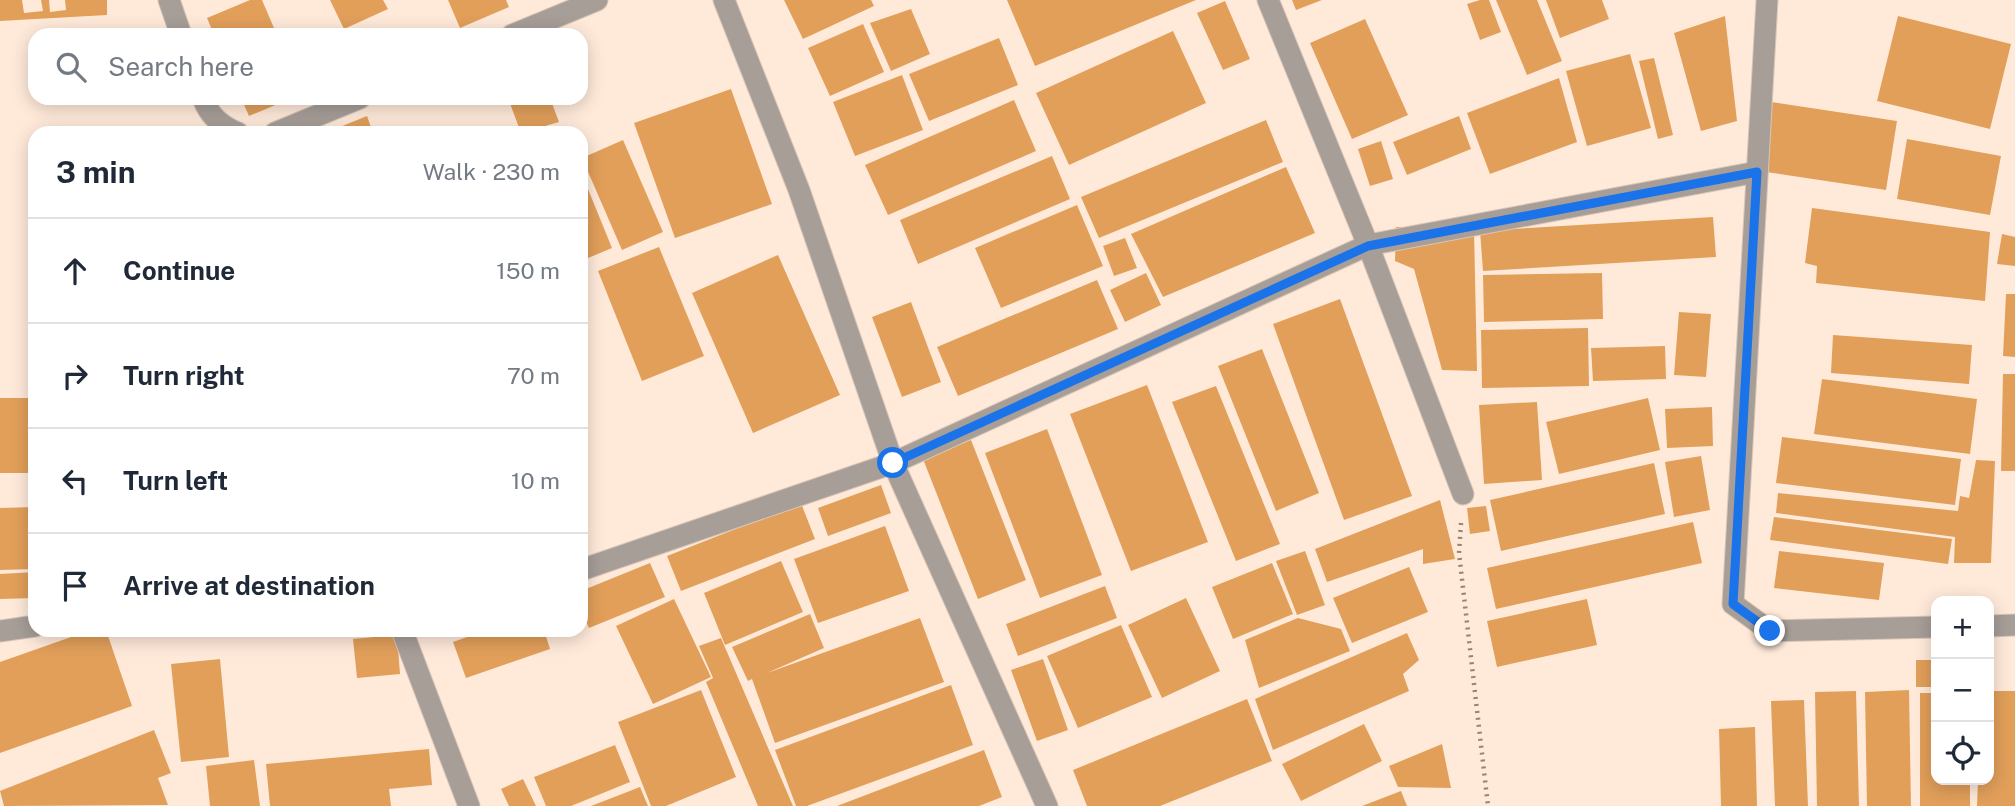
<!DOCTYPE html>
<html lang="en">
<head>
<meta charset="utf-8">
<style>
	:root { --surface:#fff; --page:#f2f2f3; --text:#1f2937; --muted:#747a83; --line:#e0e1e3 }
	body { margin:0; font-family:"Public Sans",sans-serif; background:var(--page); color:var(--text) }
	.controls { position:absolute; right:21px; bottom:21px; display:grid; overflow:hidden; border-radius:14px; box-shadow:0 4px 18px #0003 }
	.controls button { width:63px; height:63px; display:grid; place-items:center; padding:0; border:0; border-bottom:2px solid var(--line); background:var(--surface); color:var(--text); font:35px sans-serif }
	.stop { position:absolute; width:21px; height:21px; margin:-16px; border:5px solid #1a73e8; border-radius:50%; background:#fff }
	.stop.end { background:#1a73e8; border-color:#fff; box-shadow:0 2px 7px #0008 }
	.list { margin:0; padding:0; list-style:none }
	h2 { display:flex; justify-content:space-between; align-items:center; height:91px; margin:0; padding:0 28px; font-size:30px }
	h2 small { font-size:23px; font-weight:400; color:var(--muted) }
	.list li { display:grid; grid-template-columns:46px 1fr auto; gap:21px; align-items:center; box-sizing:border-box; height:105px; padding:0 28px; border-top:2px solid var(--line) }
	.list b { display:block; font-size:26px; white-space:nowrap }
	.list em { font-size:23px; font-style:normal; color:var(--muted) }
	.icon { flex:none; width:38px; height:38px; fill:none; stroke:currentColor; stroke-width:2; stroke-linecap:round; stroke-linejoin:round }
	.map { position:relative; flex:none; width:2015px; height:806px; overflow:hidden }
	.search { position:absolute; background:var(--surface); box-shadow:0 4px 18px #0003; left:28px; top:28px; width:560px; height:77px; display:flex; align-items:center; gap:18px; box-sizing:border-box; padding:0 24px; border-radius:21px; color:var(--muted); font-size:26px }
	.panel { position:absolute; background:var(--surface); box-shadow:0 4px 18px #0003; left:28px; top:126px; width:560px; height:511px; border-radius:21px }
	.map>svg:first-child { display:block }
	.building { fill:#e29f5a }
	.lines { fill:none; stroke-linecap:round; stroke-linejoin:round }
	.street-casing { stroke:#d9c6b8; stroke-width:23 }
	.path { stroke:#93847a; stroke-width:4.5; stroke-dasharray:2 5; stroke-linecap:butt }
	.street { stroke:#a79e98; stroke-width:21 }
	.route { stroke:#1a73e8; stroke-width:9 }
</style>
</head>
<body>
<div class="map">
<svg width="2015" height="806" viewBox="0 0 2015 806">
	<rect width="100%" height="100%" fill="#ffeada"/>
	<g class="building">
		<polygon points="0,0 22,0 24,13 43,11 41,0 49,0 50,12 66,10 65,0 107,0 107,15 0,21"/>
		<polygon points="250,0 262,0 277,35 214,35 207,18"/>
		<polygon points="330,0 383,0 388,9 344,29"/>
		<polygon points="448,0 506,0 509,7 460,28"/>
		<polygon points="784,0 871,0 874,6 803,39"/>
		<polygon points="1007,0 1196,0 1035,66"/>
		<polygon points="1292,0 1322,0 1296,10"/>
		<polygon points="1480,0 1489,0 1501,32 1480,40 1467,4"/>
		<polygon points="1496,0 1537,0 1562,61 1527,75"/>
		<polygon points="1546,0 1602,0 1609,19 1560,38"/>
		<polygon points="1225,1 1250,59 1223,70 1197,13"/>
		<polygon points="911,9 930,54 891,71 870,23"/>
		<polygon points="1725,16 1737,121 1701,131 1674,33"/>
		<polygon points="1898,16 2011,44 1990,129 1877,101"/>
		<polygon points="1365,19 1408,115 1352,139 1310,43"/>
		<polygon points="863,24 884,72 830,96 808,48"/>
		<polygon points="1173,31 1206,103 1069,165 1036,93"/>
		<polygon points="999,38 1018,85 929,121 909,74"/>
		<polygon points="1630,54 1651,128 1587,146 1566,71"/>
		<polygon points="1654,58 1673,135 1658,139 1639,61"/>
		<polygon points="902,75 923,130 855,156 833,102"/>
		<polygon points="1559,78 1577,142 1490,174 1467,113"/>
		<polygon points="731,89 772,204 675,238 634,123"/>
		<polygon points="241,98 292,98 249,116"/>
		<polygon points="508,98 550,98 559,122 521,133"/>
		<polygon points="1014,100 1036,151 888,215 865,165"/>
		<polygon points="1771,102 1897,121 1886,190 1760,171"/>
		<polygon points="367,116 373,133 325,133"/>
		<polygon points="1459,116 1471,149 1407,175 1393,142"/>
		<polygon points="1266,120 1283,162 1099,238 1081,197"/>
		<polygon points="1907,139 2001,156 1990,215 1897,199"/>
		<polygon points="623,140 663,232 622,250 582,158"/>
		<polygon points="1381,141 1393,179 1370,186 1358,149"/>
		<polygon points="1052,156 1070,199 918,264 900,220"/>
		<polygon points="1286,167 1315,233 1163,297 1131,234"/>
		<polygon points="581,172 612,248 581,261"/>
		<polygon points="1077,205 1103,266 1001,308 975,248"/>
		<polygon points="1812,208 1990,232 1985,301 1816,283 1817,266 1805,263"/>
		<polygon points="1713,217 1716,257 1483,271 1480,231"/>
		<polygon points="1396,227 1474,229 1477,371 1442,370 1414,269 1395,261"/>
		<polygon points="2002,234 2015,237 2015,266 1997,264"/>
		<polygon points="1125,238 1137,268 1114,276 1103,246"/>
		<polygon points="659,247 704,356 642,381 598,271"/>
		<polygon points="778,255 840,395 753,433 692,293"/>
		<polygon points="1146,273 1161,305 1125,322 1110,290"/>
		<polygon points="1602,273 1603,319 1484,322 1483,275"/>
		<polygon points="1097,280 1118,329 958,396 937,347"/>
		<polygon points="2006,294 2015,294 2015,357 2003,356"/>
		<polygon points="1340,299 1412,496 1344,520 1273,324"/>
		<polygon points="911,302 941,382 902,397 872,317"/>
		<polygon points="1679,312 1711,314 1706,377 1674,375"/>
		<polygon points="1588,328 1589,386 1482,388 1481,330"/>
		<polygon points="1833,335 1972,345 1969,384 1831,373"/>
		<polygon points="1665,346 1666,379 1593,381 1591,348"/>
		<polygon points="1262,349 1319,493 1276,511 1218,366"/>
		<polygon points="2003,374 2015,374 2015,471 2001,471"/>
		<polygon points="1822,379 1977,399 1970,454 1814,434"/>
		<polygon points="1147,385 1208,542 1131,571 1070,414"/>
		<polygon points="1216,386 1280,544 1236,561 1172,402"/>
		<rect x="0" y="398" width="35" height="75"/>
		<polygon points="1648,398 1660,450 1559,474 1546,422"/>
		<polygon points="1537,402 1542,480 1484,484 1479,405"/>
		<polygon points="1712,407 1713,446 1667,448 1665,409"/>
		<polygon points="1047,429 1102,575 1040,598 985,453"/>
		<polygon points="1782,437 1961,459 1955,505 1776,483"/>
		<polygon points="971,440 1026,580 978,599 923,459"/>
		<polygon points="1701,456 1710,510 1674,517 1665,462"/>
		<polygon points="1976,460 1995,461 1991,563 1954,563 1955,537 1776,513 1778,493 1958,511 1960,496 1969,498"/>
		<polygon points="1654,463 1665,514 1501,551 1490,500"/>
		<polygon points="881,485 891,513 828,536 818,508"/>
		<polygon points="1440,500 1455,559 1423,564 1423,549 1327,582 1315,549"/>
		<polygon points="801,503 815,539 681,591 667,556"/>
		<polygon points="1486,506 1490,531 1470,534 1467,508"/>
		<polygon points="35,507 35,569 0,570 0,508"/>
		<polygon points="1774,517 1952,539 1948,564 1770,540"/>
		<polygon points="1693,522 1702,563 1496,609 1487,568"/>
		<polygon points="885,526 909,591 818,623 794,559"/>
		<polygon points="1305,551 1325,605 1297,615 1276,561"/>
		<polygon points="1779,551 1884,563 1879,600 1774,588"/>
		<polygon points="781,561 803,612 725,645 704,593"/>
		<polygon points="650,563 665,597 589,628 581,609 581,591"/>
		<polygon points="1272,563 1293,614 1233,639 1212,587"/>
		<polygon points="1409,567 1428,612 1352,643 1333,598"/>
		<polygon points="35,572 35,598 0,599 0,574"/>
		<polygon points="1105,586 1117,618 1018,656 1006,624"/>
		<polygon points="1186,598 1220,671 1162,698 1128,625"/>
		<polygon points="674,599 711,677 653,704 616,626"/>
		<polygon points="1587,599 1597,645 1497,667 1487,621"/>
		<polygon points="810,614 824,648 767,673 920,618 944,682 775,743 752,679 748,681 732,647"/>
		<polygon points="1298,618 1341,629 1350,651 1259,688 1245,640"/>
		<polygon points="1121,625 1152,697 1078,728 1047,656"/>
		<polygon points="91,630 106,630 132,706 0,753 0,662"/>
		<polygon points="487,630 544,630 550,649 466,678 453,642"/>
		<polygon points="1407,633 1419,660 1403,674 1409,691 1273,750 1255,699"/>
		<polygon points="397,635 400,674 357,678 353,639"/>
		<polygon points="721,638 793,806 758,806 706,682 713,678 699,646"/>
		<polygon points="220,659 229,757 181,762 171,664"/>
		<polygon points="1043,659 1068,730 1037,741 1011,670"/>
		<rect x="1916" y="660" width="19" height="27"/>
		<polygon points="951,685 973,745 807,806 796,806 775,750"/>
		<polygon points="701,690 736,777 666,806 651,806 618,722"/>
		<polygon points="1909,690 1911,806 1867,806 1865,692"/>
		<polygon points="1856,691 1859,806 1817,806 1815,692"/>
		<polygon points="1989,691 2015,691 2015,806 1977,806 1978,780 1989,780"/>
		<polygon points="1920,693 1936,693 1936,780 1970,780 1970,806 1920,806"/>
		<polygon points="1247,699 1272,761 1160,806 1087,806 1073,770"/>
		<polygon points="1804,700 1808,806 1775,806 1771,701"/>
		<polygon points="1364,724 1382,761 1301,801 1282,764"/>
		<polygon points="1755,727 1757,806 1721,806 1719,729"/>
		<polygon points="154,730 171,773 158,778 168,805 4,806 0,791"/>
		<polygon points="1442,744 1451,788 1398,787 1389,766"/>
		<polygon points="615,745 630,782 571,806 546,806 534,777"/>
		<polygon points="429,749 432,785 389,789 391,806 270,806 266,764"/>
		<polygon points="984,750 1002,797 979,806 837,806"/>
		<polygon points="254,760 260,806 210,806 206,766"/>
		<polygon points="523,779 536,806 509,806 501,789"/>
		<polygon points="640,787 648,806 591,806"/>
		<polygon points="1401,791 1407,806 1362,806"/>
	</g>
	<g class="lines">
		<defs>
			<g id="street">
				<polyline points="169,0 181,35"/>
				<polyline points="724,0 799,190 893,463 1047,806"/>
				<polyline points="1268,0 1368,245 1463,494"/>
				<polyline points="1767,0 1733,604 1770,631 1936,627"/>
				<polyline points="512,35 597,0"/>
				<path d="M 203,98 C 209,116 221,126 238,133"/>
				<polyline points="275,133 360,98"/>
				<polyline points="581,570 893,463 1368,245 1757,172"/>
				<polyline points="1989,626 2015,625"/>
				<polyline points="402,630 469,806"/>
				<polyline points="0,631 35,626"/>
			</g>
		</defs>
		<use href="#street" class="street-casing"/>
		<polyline class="path" points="1461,523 1459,553 1488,806"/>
		<use href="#street" class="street"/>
	</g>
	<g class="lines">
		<polyline class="route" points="893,463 1368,246 1757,172 1733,604 1770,631"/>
	</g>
</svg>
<div class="controls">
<button>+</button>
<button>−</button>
<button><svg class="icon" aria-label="locate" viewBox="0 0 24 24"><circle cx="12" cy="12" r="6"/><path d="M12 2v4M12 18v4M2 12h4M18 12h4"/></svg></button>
</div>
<div class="stop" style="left:893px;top:463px"></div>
<div class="stop end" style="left:1770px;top:631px"></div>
<div class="search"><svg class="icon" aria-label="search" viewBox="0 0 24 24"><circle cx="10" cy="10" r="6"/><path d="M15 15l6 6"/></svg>Search here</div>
<section class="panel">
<h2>3 min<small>Walk · 230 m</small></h2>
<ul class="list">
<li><svg class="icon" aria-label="ahead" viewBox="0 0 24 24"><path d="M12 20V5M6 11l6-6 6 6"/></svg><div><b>Continue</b></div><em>150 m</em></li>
<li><svg class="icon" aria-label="right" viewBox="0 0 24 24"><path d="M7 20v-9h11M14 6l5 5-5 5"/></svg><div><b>Turn right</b></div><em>70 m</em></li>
<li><svg class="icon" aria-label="left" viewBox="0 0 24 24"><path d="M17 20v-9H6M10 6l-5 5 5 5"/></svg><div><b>Turn left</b></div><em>10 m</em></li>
<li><svg class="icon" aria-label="arrive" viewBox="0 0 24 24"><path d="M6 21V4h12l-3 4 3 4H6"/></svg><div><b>Arrive at destination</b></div></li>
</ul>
</section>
</div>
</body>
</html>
